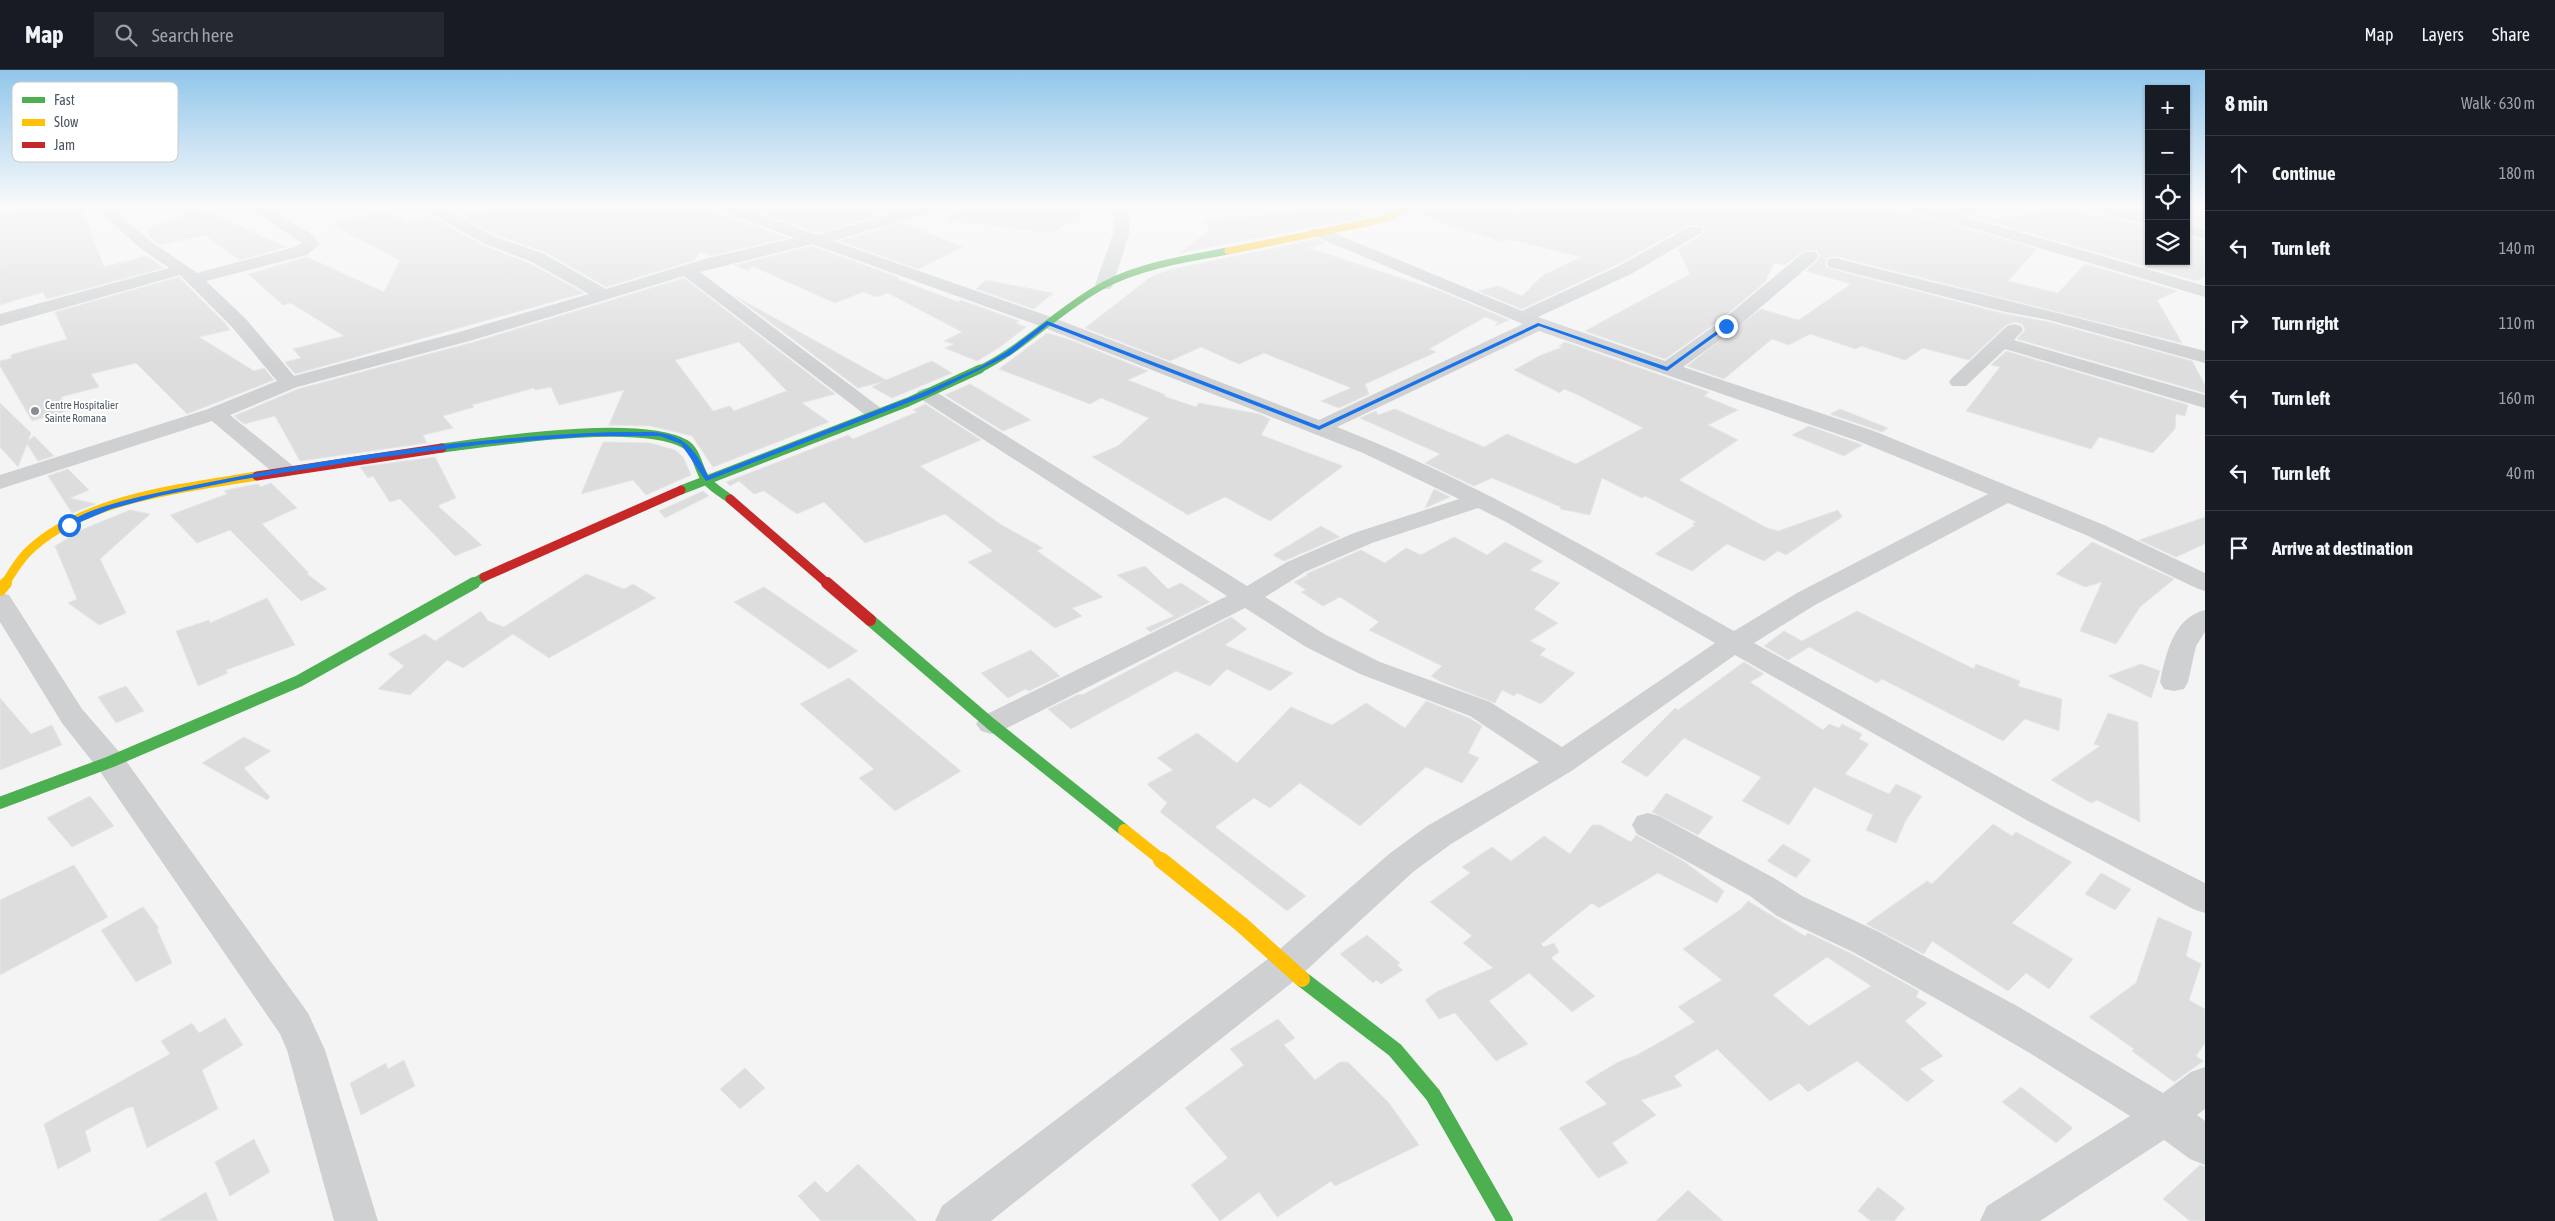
<!DOCTYPE html>
<html lang="en">
<head>
<meta charset="utf-8">
<style>
	:root { --surface:#171b24; --page:#242831; --text:#f1f3f6; --muted:#9ea1a6; --line:#363941 }
	body { margin:0; font-family:"Asap Condensed",sans-serif; background:var(--page); color:var(--text) }
	.controls { position:absolute; right:15px; top:15px; display:grid; overflow:hidden; border-radius:0px; box-shadow:0 1px 4px #0004 }
	.controls button { width:45px; height:45px; display:grid; place-items:center; padding:0; border:0; border-bottom:1px solid var(--line); background:var(--surface); color:var(--text); font:25px sans-serif }
	.stop { position:absolute; width:15px; height:15px; margin:-11px; border:4px solid #1a73e8; border-radius:50%; background:#fff }
	.stop.end { background:#1a73e8; border-color:#fff; box-shadow:0 1px 5px #0008 }
	.list { margin:0; padding:0; list-style:none }
	h2 { display:flex; justify-content:space-between; align-items:center; height:65px; margin:0; padding:0 20px; font-size:21px }
	h2 small { font-size:16px; font-weight:400; color:var(--muted) }
	.list li { display:grid; grid-template-columns:32px 1fr auto; gap:15px; align-items:center; box-sizing:border-box; height:75px; padding:0 20px; border-top:1px solid var(--line) }
	.list b { display:block; font-size:19px; white-space:nowrap }
	.list em { font-size:16px; font-style:normal; color:var(--muted) }
	.icon { flex:none; width:28px; height:28px; fill:none; stroke:currentColor; stroke-width:2; stroke-linecap:round; stroke-linejoin:round }
	.map { position:relative; flex:none; width:2205px; height:1151px; overflow:hidden }
	header { display:flex; align-items:center; gap:30px; box-sizing:border-box; height:70px; padding:0 25px; background:var(--surface); border-bottom:1px solid var(--line) }
	header strong { font-size:24px }
	nav { display:flex; gap:28px; margin-inline-start:auto; font-size:18px }
	.search { width:350px; height:45px; background:var(--page); display:flex; align-items:center; gap:12px; box-sizing:border-box; padding:0 18px; border-radius:0px; color:var(--muted); font-size:19px }
	main { display:flex }
	aside { flex:1; background:var(--surface) }
	.map>svg:first-child { display:block }
	.building { fill:#ddddde; stroke:#e5e6e7; fill-rule:evenodd }
	.lines { fill:none; stroke-linecap:round; stroke-linejoin:round }
	.street { fill:#ced0d2; fill-rule:evenodd }
	.fast-far3 { stroke:#4caf50; stroke-width:7 }
	.fast-far2 { stroke:#4caf50; stroke-width:9 }
	.fast-far1 { stroke:#4caf50; stroke-width:12 }
	.fast { stroke:#4caf50; stroke-width:16 }
	.slow-far3 { stroke:#ffc107; stroke-width:7 }
	.slow-far2 { stroke:#ffc107; stroke-width:9 }
	.slow-far1 { stroke:#ffc107; stroke-width:12 }
	.slow { stroke:#ffc107; stroke-width:16 }
	.jam-far1 { stroke:#c62828; stroke-width:9 }
	.jam { stroke:#c62828; stroke-width:12 }
	.route { fill:#1a73e8 }
	.poi-dot { fill:#868d94; stroke:#fff; stroke-width:2 }
	.labels { text-anchor:middle; dominant-baseline:central; stroke-width:4; stroke-linejoin:round; paint-order:stroke }
	.far-poi-label { font-size:11px; fill:#4a5661; stroke:#fff; text-anchor:start }
	.key { fill:#fff; stroke:#c9ccd0; stroke-width:1 }
	.key-label { font-size:14px; fill:#4a5661 }
</style>
</head>
<body>
<header>
<strong>Map</strong>
<div class="search"><svg class="icon" aria-label="search" viewBox="0 0 24 24"><circle cx="10" cy="10" r="6"/><path d="M15 15l6 6"/></svg>Search here</div>
<nav><a>Map</a><a>Layers</a><a>Share</a></nav>
</header>
<main>
<div class="map">
<svg width="2205" height="1151" viewBox="0 0 2205 1151">
	<rect width="100%" height="100%" fill="#f4f4f4"/>
	<g class="building">
		<polygon points="39,135 81,135 104,197 146,186 164,198 47,229 43,222 0,235 0,142"/>
		<polygon points="163,135 192,135 286,177 240,190 205,165 160,175 150,168 147,158 182,148"/>
		<polygon points="505,135 708,135 711,140 788,168 710,186 699,182 695,190 606,217 545,182 496,165 459,145"/>
		<polygon points="736,135 899,135 898,140 817,163"/>
		<polygon points="960,135 1098,135 1052,163 947,150 948,142 956,140"/>
		<polygon points="1322,135 1332,135 1337,139 1371,135 1366,147 1180,183 1210,160 1204,150 1297,141 1293,138"/>
		<polygon points="1422,135 1502,135 1517,140 1533,135 1883,135 1910,144 1915,143 2037,179 2008,211 2058,223 2085,194 2177,221 2157,230 2182,273 1835,186 1827,188 1825,192 1827,198 2001,243 2049,252 2192,291 2205,315 2205,323 2017,269 2025,260 2022,254 2015,252 2006,255 1969,290 1923,278 1905,290 1861,276 1856,279 1810,264 1789,275 1772,269 1724,309 1687,296 1761,239 1799,250 1851,214 1806,201 1817,191 1820,185 1816,180 1803,181 1785,195 1774,193 1765,212 1719,251 1665,289 1585,261 1690,204 1678,179 1702,165 1705,161 1703,156 1688,155 1618,194 1522,239 1478,221 1498,216 1522,226 1542,206 1581,187 1508,169 1502,172 1411,143"/>
		<polygon points="2036,135 2074,135 2079,140 2149,157 2149,191 2186,191 2186,166 2205,171 2205,207 2196,211 1971,146 1986,145 1997,149 2029,143"/>
		<polygon points="2110,135 2149,135 2149,143"/>
		<polygon points="384,141 387,144 393,142 409,153 430,147 438,150 482,175 531,194 584,223 295,304 285,292 301,288 293,279 344,266 291,233 283,235 248,204 307,187 384,222 400,190 331,154"/>
		<polygon points="2186,142 2205,147 2205,157 2186,152"/>
		<polygon points="901,153 963,177 918,199 839,171"/>
		<polygon points="1317,169 1326,173 1309,178 1440,221 1509,250 1495,256 1498,252 1485,247 1429,279 1436,282 1365,314 1369,324 1339,338 1321,331 1351,318 1264,283 1239,294 1201,277 1170,291 1085,258 1152,206 1173,199"/>
		<polygon points="812,176 900,208 897,209 958,232 961,230 1019,251 1016,253 1026,257 1000,277 977,291 945,278 954,274 944,271 962,262 888,223 877,227 863,222 835,233 752,196 749,201 735,195"/>
		<polygon points="179,207 225,253 230,260 199,267 254,301 264,298 274,310 187,344 136,293 91,304 99,317 61,327 70,340 32,351 0,296 0,291 12,288 11,285 31,279 67,269 55,242"/>
		<path d="M 684,208 L 835,324 L 802,333 L 829,352 L 713,397 L 692,366 L 651,356 L 609,355 L 624,320 L 559,335 L 551,317 L 535,320 L 534,318 L 472,335 L 474,337 L 443,346 L 453,358 L 423,365 L 427,373 L 300,391 L 275,346 L 244,354 L 234,346 L 298,319 L 474,272 ZM 739,272 L 788,322 L 786,321 L 734,341 L 730,336 L 713,341 L 675,290 Z"/>
		<polygon points="986,210 1053,223 1034,239 976,219"/>
		<polygon points="735,226 886,310 932,291 952,303 892,328 872,317 882,312 858,318"/>
		<polygon points="1047,263 1068,269 1148,301 1128,310 1166,325 1163,326 1196,337 1199,333 1259,344 1270,349 1261,365 1343,396 1270,451 1225,427 1188,445 1092,387 1118,376 1149,348 1101,328 1090,334 999,299"/>
		<polygon points="1565,272 1709,322 1704,326 1738,340 1708,355 1738,370 1679,410 1767,458 1778,461 1838,440 1842,447 1786,485 1778,481 1764,491 1727,474 1692,501 1655,484 1695,455 1692,454 1696,452 1645,426 1642,428 1602,408 1590,445 1560,439 1561,437 1492,408 1474,416 1425,393 1440,384 1360,348 1376,341 1378,345 1395,339 1484,377 1507,364 1576,394 1643,358 1578,325 1564,319 1560,323 1514,300 1541,285 1563,277 1559,276"/>
		<polygon points="2006,281 2188,335 2185,346 2176,344 2175,359 2153,383 2099,367 2091,379 1966,341 2000,297 1991,295"/>
		<polygon points="970,314 1031,350 1003,361 945,325"/>
		<polygon points="0,333 31,363 28,371 34,366 54,386 38,391 27,374 18,397 0,377"/>
		<polygon points="925,334 981,370 920,396 1000,454 1043,478 1037,481 1103,527 1072,538 1082,546 1055,558 968,492 993,481 945,444 865,473 824,432 797,444 764,421 754,424 739,411 730,416 726,412 848,365 853,369 917,342 913,340"/>
		<polygon points="1840,339 1888,358 1882,362 1830,344"/>
		<polygon points="1809,356 1857,373 1862,375 1844,386 1792,365"/>
		<polygon points="603,372 650,373 675,380 683,387 691,405 646,425 633,410 581,424"/>
		<polygon points="435,387 456,428 439,435 439,437 482,475 455,486 400,429 390,432 373,406 368,408 360,397"/>
		<polygon points="68,399 89,420 70,428 96,434 72,443 48,406"/>
		<polygon points="271,413 297,438 262,454 309,503 307,504 327,519 301,531 230,460 197,473 170,445 227,424 224,421 231,419 258,414 261,417"/>
		<polygon points="1434,419 1450,427 1425,438"/>
		<polygon points="703,421 709,426 665,448 659,441"/>
		<polygon points="130,440 150,444 100,489 126,543 99,555 68,533 77,529 55,476 81,460"/>
		<polygon points="2205,447 2205,474 2176,487 2139,470"/>
		<polygon points="1321,456 1340,467 1284,491 1273,485"/>
		<polygon points="1454,467 1487,485 1505,472 1543,491 1530,500 1560,513 1534,539 1558,553 1530,571 1546,579 1540,585 1575,603 1541,634 1517,623 1514,626 1502,620 1495,633 1441,612 1431,606 1442,596 1369,560 1379,552 1340,527 1323,536 1301,522 1306,520 1294,512 1308,505 1306,504 1361,480 1385,493 1406,478 1421,485"/>
		<polygon points="2092,472 2174,509 2140,537 2116,574 2080,561 2102,512 2085,517 2056,504"/>
		<polygon points="1145,496 1168,519 1181,513 1210,532 1150,562 1146,558 1174,546 1117,505"/>
		<polygon points="586,504 624,519 633,514 656,528 549,588 513,564 463,598 447,590 410,625 378,619 404,596 388,584 425,564 435,571 481,541 488,551 504,557"/>
		<polygon points="764,517 858,581 829,599 734,532"/>
		<polygon points="267,528 295,575 226,600 228,603 198,616 176,561 209,550 210,553"/>
		<polygon points="1857,541 1974,599 1976,594 2020,611 2018,616 2062,629 2059,661 2025,649 2003,671 1882,609 1877,613 1809,577 1788,590 1764,576 1784,561 1802,571"/>
		<polygon points="1231,547 1247,559 1225,575 1293,603 1270,621 1227,599 1210,616 1176,601 1071,659 1048,639 1079,624 1082,625"/>
		<polygon points="1031,580 1060,606 1029,621 1026,619 1008,628 981,603"/>
		<polygon points="1744,592 1764,604 1750,612 1823,660 1829,654 1839,658 1842,654 1862,664 1859,669 1869,674 1845,704 1889,724 1896,714 1922,726 1906,750 1896,773 1866,760 1873,745 1814,717 1789,755 1742,731 1761,707 1684,668 1647,707 1621,692 1675,638 1678,640"/>
		<polygon points="2141,594 2160,601 2151,628 2108,606"/>
		<polygon points="849,608 961,701 895,741 859,708 874,699 800,634"/>
		<polygon points="126,616 144,641 116,653 98,627"/>
		<polygon points="0,628 31,664 52,655 62,675 0,700"/>
		<polygon points="1426,631 1469,648 1482,656 1468,683 1479,688 1462,713 1426,697 1360,756 1300,713 1270,738 1254,728 1215,757 1306,826 1287,841 1160,742 1167,733 1147,714 1173,700 1157,688 1197,663 1237,693 1291,637 1332,655 1366,633 1405,658"/>
		<polygon points="2108,643 2138,652 2140,752 2097,730 2091,733 2051,710 2100,676 2094,674"/>
		<polygon points="244,667 271,681 244,698 270,727 267,730 202,693"/>
		<polygon points="1666,723 1713,747 1698,765 1652,742"/>
		<polygon points="90,726 114,756 72,777 47,748"/>
		<polygon points="1993,754 2012,766 2016,762 2072,792 2012,853 2073,889 2049,919 2026,903 2008,921 1932,871 1924,884 1866,854 1927,811 1932,814"/>
		<polygon points="1592,755 1600,755 1631,772 1636,765 1683,791 1724,821 1717,833 1658,803 1599,838 1592,833 1541,874 1544,877 1554,873 1559,882 1551,888 1595,926 1572,942 1529,903 1489,931 1528,974 1496,991 1455,943 1439,949 1425,930 1438,921 1493,898 1463,873 1472,866 1430,832 1470,803 1462,797 1492,777 1511,791 1544,766 1570,784"/>
		<polygon points="1783,774 1811,790 1796,808 1767,791"/>
		<polygon points="74,795 108,847 0,905 0,830"/>
		<polygon points="2101,803 2131,819 2115,840 2085,824"/>
		<path d="M 1748,831 L 1805,866 L 1808,863 L 1852,884 L 1919,921 L 1916,927 L 1927,933 L 1905,951 L 1943,986 L 1920,999 L 1934,1011 L 1907,1032 L 1857,991 L 1808,1022 L 1799,1013 L 1770,1031 L 1717,979 L 1674,1006 L 1682,1016 L 1641,1030 L 1656,1045 L 1612,1073 L 1628,1093 L 1598,1108 L 1559,1058 L 1607,1034 L 1585,1012 L 1618,992 L 1637,985 L 1695,952 L 1678,937 L 1722,910 L 1683,879 L 1741,839 ZM 1827,887 L 1871,916 L 1809,956 L 1773,925 Z"/>
		<polygon points="143,837 159,858 157,859 172,893 136,912 101,860"/>
		<polygon points="2158,847 2192,862 2186,886 2201,894 2189,930 2205,939 2205,973 2196,986 2203,991 2174,1012 2132,981 2134,979 2089,947 2136,913"/>
		<polygon points="1367,865 1400,893 1397,895 1403,900 1381,914 1376,910 1373,913 1340,884"/>
		<polygon points="225,948 243,975 202,1000 218,1039 147,1078 133,1037 127,1038 85,1061 91,1081 58,1099 44,1054 170,984 161,971 192,953 199,963"/>
		<polygon points="1278,949 1295,968 1284,975 1315,1010 1340,992 1348,992 1389,1033 1419,1075 1335,1116 1331,1111 1277,1147 1259,1122 1220,1151 1191,1115 1228,1088 1185,1038 1244,995 1230,979"/>
		<polygon points="404,990 415,1016 361,1045 350,1013 386,993 388,999"/>
		<polygon points="745,998 765,1018 740,1039 720,1019"/>
		<polygon points="2021,1017 2073,1058 2056,1073 2002,1032"/>
		<polygon points="254,1069 270,1102 230,1126 215,1092"/>
		<polygon points="858,1094 917,1151 821,1151 798,1126 815,1111 827,1123"/>
		<polygon points="2200,1095 2205,1097 2205,1151 2190,1151 2163,1129"/>
		<polygon points="1878,1117 1905,1138 1894,1151 1871,1151 1858,1141"/>
		<polygon points="1688,1120 1723,1151 1656,1151"/>
		<polygon points="206,1122 218,1151 158,1151"/>
	</g>
	<g class="lines">
		<g class="street">
			<path d="M 92,135 L 108,135 L 152,172 L 197,203 L 295,177 L 302,173 L 249,138 L 247,135 L 264,135 L 310,163 L 320,174 L 307,185 L 206,211 L 246,249 L 294,306 L 459,262 L 589,224 L 532,192 L 483,173 L 421,138 L 419,135 L 437,135 L 495,167 L 544,184 L 606,219 L 708,188 L 795,168 L 712,138 L 710,135 L 731,135 L 817,165 L 919,136 L 958,135 L 956,138 L 921,145 L 833,171 L 1054,248 L 1319,350 L 1523,254 L 1312,165 L 1310,162 L 1312,159 L 1324,159 L 1522,241 L 1619,196 L 1689,157 L 1701,157 L 1703,160 L 1701,163 L 1631,204 L 1538,247 L 1665,291 L 1720,252 L 1804,182 L 1816,182 L 1818,186 L 1816,190 L 1734,260 L 1683,297 L 1874,361 L 2104,455 L 2205,503 L 2205,521 L 2196,518 L 2086,465 L 2008,433 L 1815,535 L 1754,573 L 2052,736 L 2205,813 L 2205,843 L 2193,839 L 2030,752 L 1735,585 L 1573,700 L 1451,774 L 1413,802 L 1299,907 L 991,1151 L 935,1151 L 942,1136 L 1273,885 L 1389,784 L 1427,756 L 1539,692 L 1470,646 L 1360,604 L 1306,577 L 1245,538 L 1001,661 L 991,664 L 981,661 L 976,654 L 981,647 L 1227,526 L 919,328 L 916,324 L 919,320 L 926,318 L 933,320 L 1247,516 L 1287,492 L 1354,463 L 1459,429 L 1363,383 L 1040,256 L 812,174 L 700,202 L 882,339 L 886,343 L 882,347 L 875,349 L 868,347 L 684,206 L 473,270 L 297,317 L 230,345 L 292,395 L 295,400 L 292,405 L 284,407 L 276,405 L 212,351 L 0,419 L 0,405 L 208,339 L 277,311 L 232,257 L 180,205 L 0,256 L 0,244 L 169,198 L 140,178 ZM 1539,261 L 1858,371 L 1988,424 L 1797,523 L 1734,561 C 1604,488 1476,411 1337,357 ZM 1478,438 L 1506,452 L 1715,573 L 1562,677 L 1490,632 L 1380,592 L 1326,565 L 1265,527 L 1305,502 L 1372,473 Z"/>
			<polygon points="1112,135 1128,135 1130,161 1113,215 1110,219 1098,219 1095,215 1114,161"/>
			<path d="M 1901,135 L 1924,135 L 1945,141 C 1953,130 2019,135 2034,135 L 2032,138 L 2027,140 L 1960,145 L 2205,216 L 2205,227 L 1904,138 Z"/>
			<polygon points="2076,135 2103,135 2149,145 2149,155 2079,138"/>
			<polygon points="2186,154 2205,159 2205,169 2186,164"/>
			<path d="M 1835,188 C 1959,219 2082,248 2205,281 L 2205,293 L 2049,250 L 2001,241 L 1829,197 L 1827,193 L 1829,189 Z"/>
			<polygon points="2014,254 2021,256 2023,260 2014,270 2205,325 2205,338 2005,279 1966,316 1952,316 1949,312 1952,308 2007,256"/>
			<polygon points="0,523 9,525 82,639 121,684 308,943 325,980 378,1151 334,1151 287,980 280,964 99,700 62,653 0,552"/>
			<path d="M 2205,540 L 2205,562 L 2196,576 L 2188,612 L 2184,619 L 2174,621 L 2164,619 L 2160,612 C 2166,584 2173,548 2205,540 Z"/>
			<polygon points="1648,743 1659,746 1774,808 1802,826 1879,862 2019,937 2163,1023 2191,1002 2205,997 2205,1039 2197,1045 2205,1051 2205,1095 2190,1089 2164,1070 2040,1151 1980,1151 1987,1136 2130,1046 2033,985 1951,937 1853,882 1777,846 1750,826 1637,764 1632,755 1637,746"/>
		</g>
		<path class="fast-far3" d="M 978,300 C 1024,278 1059,239 1104,215 C 1142,195 1186,189 1228,181"/>
		<g class="fast-far2">
			<path d="M 442,378 C 496,371 639,349 685,374 C 697,381 698,399 706,410 C 713,418 722,423 730,429"/>
			<polyline points="681,420 908,332 980,299"/>
			<polyline points="472,514 484,507"/>
		</g>
		<g class="fast-far1">
			<polyline points="870,550 991,654 1124,760"/>
			<polyline points="0,733 110,692 299,611 474,513"/>
		</g>
		<polyline class="fast" points="1302,909 1395,980 1433,1025 1505,1151"/>
		<polyline class="slow-far3" points="1228,181 1371,152 1389,147 1412,135"/>
		<path class="slow-far2" d="M 5,514 C 13,501 21,487 33,477 C 90,427 185,418 257,406"/>
		<g class="slow-far1">
			<polyline points="0,520 6,513"/>
			<polyline points="1124,760 1163,791"/>
		</g>
		<polyline class="slow" points="1161,790 1242,855 1302,909"/>
		<g class="jam-far1">
			<polyline points="257,406 442,378"/>
			<polyline points="730,429 828,514"/>
			<polyline points="484,507 681,420"/>
		</g>
		<polyline class="jam" points="827,513 870,550"/>
	</g>
	<linearGradient id="sky" x2="0" y2="1"><stop stop-color="#91c6eb"/><stop offset="0.46" stop-color="#fafafa"/><stop offset="1" stop-color="#fafafa" stop-opacity="0"/></linearGradient>
	<rect width="2205" height="296" fill="url(#sky)"/>
	<path class="route" d="M 1047,251 L 1319,356 L 1538,253 L 1667,297 L 1725,255 L 1729,256 L 1667,301 L 1539,256 L 1319,360 L 1048,255 L 1010,285 L 928,325 L 706,411 L 681,374 L 660,366 L 591,366 L 486,374 L 376,388 L 239,410 L 159,426 L 111,439 L 71,456 L 65,455 C 91,434 162,422 195,415 C 308,392 424,374 539,366 C 570,364 600,362 630,362 C 640,363 651,361 660,363 C 687,367 697,383 708,406 L 924,322 L 980,297 L 1006,282 Z"/>
	<circle class="poi-dot" cx="35" cy="341" r="5"/>
	<g class="labels">
		<g class="far-poi-label">
			<text x="45" y="335">Centre Hospitalier<tspan x="45" dy="13">Sainte Romana</tspan></text>
		</g>
	</g>
	<rect x="12" y="12" width="166" height="80" rx="8" class="key"/>
	<rect x="22" y="27" width="23" height="6" fill="#4caf50"/>
	<rect x="22" y="49" width="23" height="7" fill="#ffc107"/>
	<rect x="22" y="72" width="23" height="6" fill="#c62828"/>
	<g class="key-label">
		<text x="54" y="35">Fast</text>
		<text x="54" y="57">Slow</text>
		<text x="54" y="80">Jam</text>
	</g>
</svg>
<div class="controls">
<button>+</button>
<button>−</button>
<button><svg class="icon" aria-label="locate" viewBox="0 0 24 24"><circle cx="12" cy="12" r="6"/><path d="M12 2v4M12 18v4M2 12h4M18 12h4"/></svg></button>
<button><svg class="icon" aria-label="layers" viewBox="0 0 24 24"><path d="M12 4l9 5-9 5-9-5zM3 14l9 5 9-5"/></svg></button>
</div>
<div class="stop" style="left:69px;top:455px"></div>
<div class="stop end" style="left:1726px;top:256px"></div>
</div>
<aside>
<h2>8 min<small>Walk · 630 m</small></h2>
<ul class="list">
<li><svg class="icon" aria-label="ahead" viewBox="0 0 24 24"><path d="M12 20V5M6 11l6-6 6 6"/></svg><div><b>Continue</b></div><em>180 m</em></li>
<li><svg class="icon" aria-label="left" viewBox="0 0 24 24"><path d="M17 20v-9H6M10 6l-5 5 5 5"/></svg><div><b>Turn left</b></div><em>140 m</em></li>
<li><svg class="icon" aria-label="right" viewBox="0 0 24 24"><path d="M7 20v-9h11M14 6l5 5-5 5"/></svg><div><b>Turn right</b></div><em>110 m</em></li>
<li><svg class="icon" aria-label="left" viewBox="0 0 24 24"><path d="M17 20v-9H6M10 6l-5 5 5 5"/></svg><div><b>Turn left</b></div><em>160 m</em></li>
<li><svg class="icon" aria-label="left" viewBox="0 0 24 24"><path d="M17 20v-9H6M10 6l-5 5 5 5"/></svg><div><b>Turn left</b></div><em>40 m</em></li>
<li><svg class="icon" aria-label="arrive" viewBox="0 0 24 24"><path d="M6 21V4h12l-3 4 3 4H6"/></svg><div><b>Arrive at destination</b></div></li>
</ul>
</aside>
</main>
</body>
</html>
